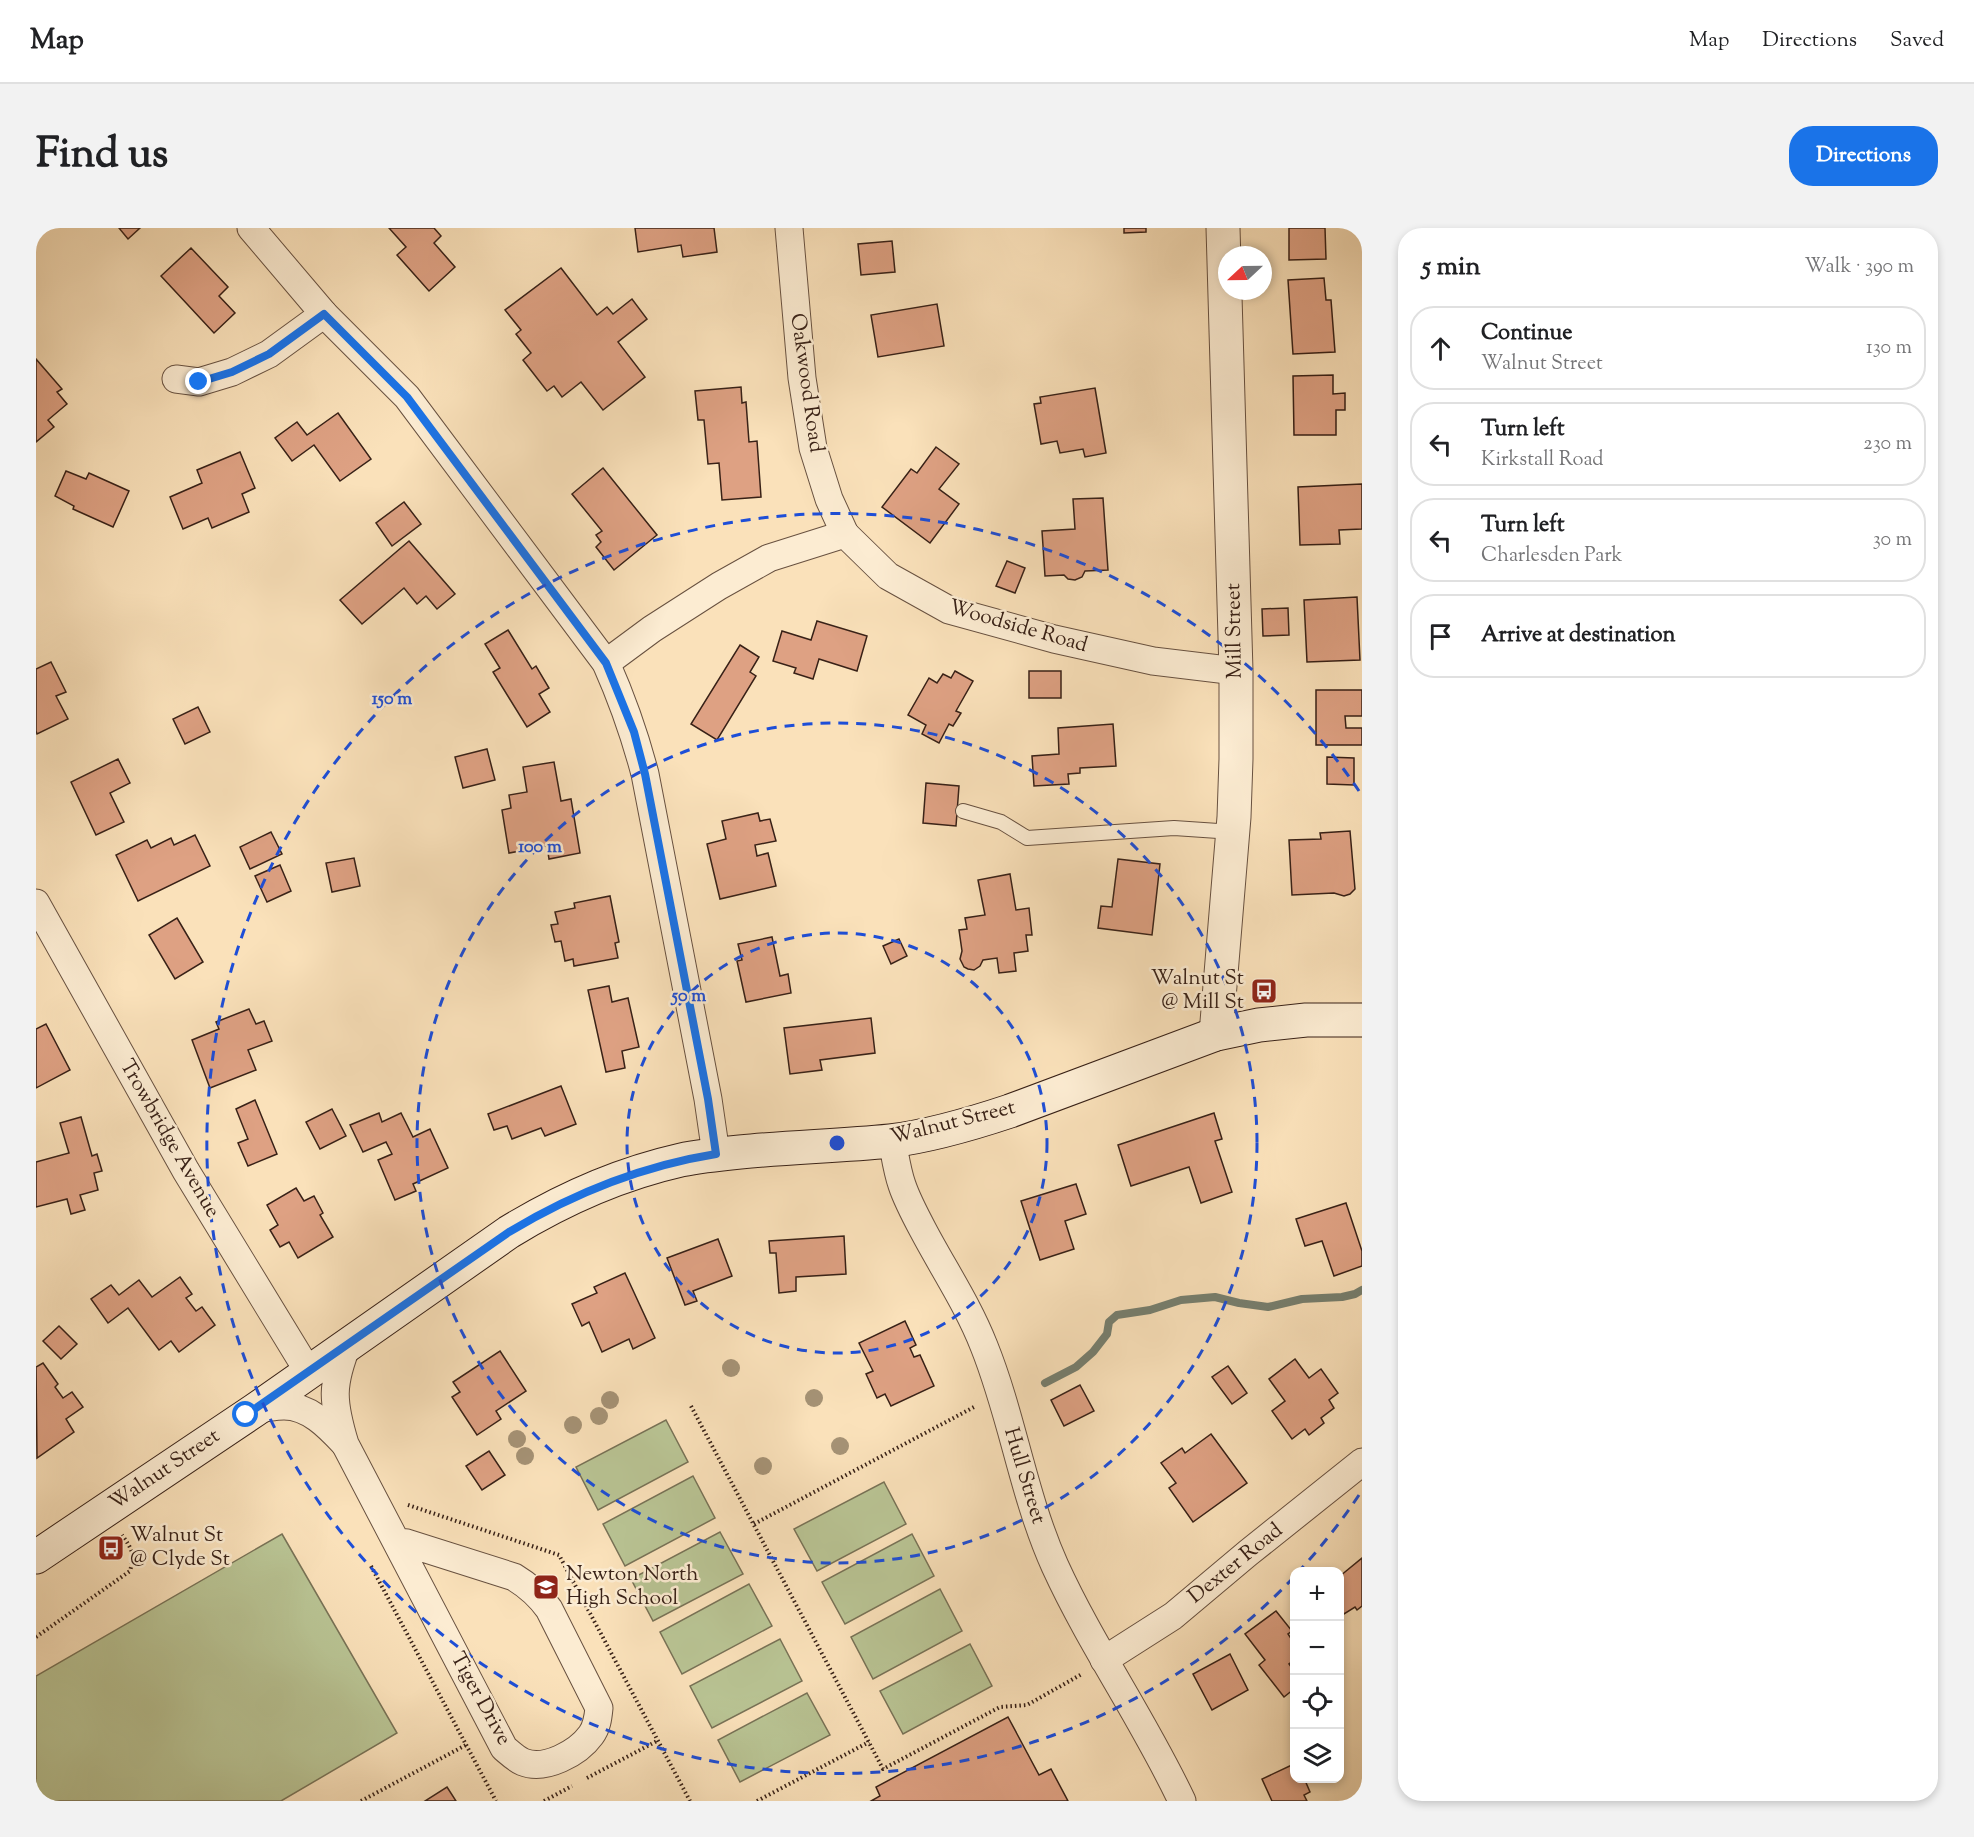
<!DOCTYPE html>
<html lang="en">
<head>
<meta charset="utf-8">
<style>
	:root { --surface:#fff; --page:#f2f2f2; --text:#202124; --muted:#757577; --line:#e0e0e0; --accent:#1a73e8 }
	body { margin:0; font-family:"Sorts Mill Goudy",serif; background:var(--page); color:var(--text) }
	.controls { position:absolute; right:18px; bottom:18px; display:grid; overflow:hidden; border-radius:12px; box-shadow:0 3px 9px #0003 }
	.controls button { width:54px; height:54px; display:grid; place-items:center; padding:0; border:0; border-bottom:2px solid var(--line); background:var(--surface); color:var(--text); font:30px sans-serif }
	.compass { position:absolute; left:1182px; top:18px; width:54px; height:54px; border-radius:50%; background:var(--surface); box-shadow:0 3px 9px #0003; rotate:248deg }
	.stop { position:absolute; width:18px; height:18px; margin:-14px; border:4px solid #1a73e8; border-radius:50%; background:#fff }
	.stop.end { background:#1a73e8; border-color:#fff; box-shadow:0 2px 6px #0008 }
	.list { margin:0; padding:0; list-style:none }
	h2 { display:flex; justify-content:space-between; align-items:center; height:78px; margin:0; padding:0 24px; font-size:26px }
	h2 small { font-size:20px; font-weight:400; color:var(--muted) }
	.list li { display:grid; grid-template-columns:39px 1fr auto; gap:18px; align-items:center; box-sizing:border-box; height:84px; margin:0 12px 12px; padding:0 12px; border:2px solid var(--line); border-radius:24px }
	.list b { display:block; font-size:22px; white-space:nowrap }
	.list p { margin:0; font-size:20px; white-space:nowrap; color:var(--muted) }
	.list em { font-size:20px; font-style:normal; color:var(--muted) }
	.icon { flex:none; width:33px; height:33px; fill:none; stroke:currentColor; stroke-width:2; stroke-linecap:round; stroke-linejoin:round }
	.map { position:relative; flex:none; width:1326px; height:1573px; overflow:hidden; border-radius:24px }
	header { display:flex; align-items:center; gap:36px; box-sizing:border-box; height:84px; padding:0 30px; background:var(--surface); border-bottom:2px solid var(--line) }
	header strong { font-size:28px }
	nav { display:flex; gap:33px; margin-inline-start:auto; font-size:21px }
	.intro { display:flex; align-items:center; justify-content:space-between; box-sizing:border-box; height:144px; padding:0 36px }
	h1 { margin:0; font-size:42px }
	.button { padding:15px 27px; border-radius:24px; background:var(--accent); color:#fff; font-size:21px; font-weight:700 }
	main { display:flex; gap:36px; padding:0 36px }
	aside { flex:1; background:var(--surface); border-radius:24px; box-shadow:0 3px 9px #0003 }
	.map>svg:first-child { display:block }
	.green { fill:#b9c494; stroke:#787256; stroke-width:1.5 }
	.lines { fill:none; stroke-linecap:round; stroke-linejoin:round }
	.stream { stroke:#767f6f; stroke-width:8 }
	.building { fill:#dea183; stroke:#382117; stroke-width:1.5 }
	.service-casing { stroke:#685140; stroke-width:16 }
	.minor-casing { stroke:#685140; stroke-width:29 }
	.tertiary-casing { stroke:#685140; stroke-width:35 }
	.secondary-casing { stroke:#382117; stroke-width:35 }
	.path { stroke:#382117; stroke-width:4; stroke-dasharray:1.5 3; stroke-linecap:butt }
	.service { stroke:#fcecd2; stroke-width:14 }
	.minor { stroke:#fcecd2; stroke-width:27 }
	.tertiary { stroke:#fcecd2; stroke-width:33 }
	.secondary { stroke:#fcecd2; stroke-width:33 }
	.tree { fill:#a59275 }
	.route { stroke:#1a73e8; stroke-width:8 }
	.ring { fill:none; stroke:#1d4ed8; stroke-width:3; stroke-dasharray:10 8 }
	.labels { text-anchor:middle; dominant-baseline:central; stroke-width:5; stroke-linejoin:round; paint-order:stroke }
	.street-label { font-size:21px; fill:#382117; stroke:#fcecd2 }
	.poi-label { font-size:21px; fill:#382117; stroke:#fcecd2; text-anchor:start }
	.centre { fill:#1d4ed8; stroke:#fcecd2; stroke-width:3 }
	.ring-label { font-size:18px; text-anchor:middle; font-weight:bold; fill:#1d4ed8; stroke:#fcecd2; stroke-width:5; stroke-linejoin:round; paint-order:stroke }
</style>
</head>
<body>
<header>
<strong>Map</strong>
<nav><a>Map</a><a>Directions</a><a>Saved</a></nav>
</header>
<div class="intro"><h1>Find us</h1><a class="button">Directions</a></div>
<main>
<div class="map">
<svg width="1326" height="1573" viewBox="0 0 1326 1573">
	<rect width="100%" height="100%" fill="#fae1ba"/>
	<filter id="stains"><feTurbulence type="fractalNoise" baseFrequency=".00333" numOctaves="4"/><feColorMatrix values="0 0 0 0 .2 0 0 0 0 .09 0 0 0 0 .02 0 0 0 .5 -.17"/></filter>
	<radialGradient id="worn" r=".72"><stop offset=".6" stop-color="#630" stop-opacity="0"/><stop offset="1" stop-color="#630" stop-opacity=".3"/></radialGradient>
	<g class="green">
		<polygon points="630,1192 652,1234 562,1282 540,1239"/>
		<polygon points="657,1248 679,1290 589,1338 567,1296"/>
		<polygon points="848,1254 870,1296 781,1343 758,1301"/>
		<polygon points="684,1304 707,1346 617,1393 595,1351"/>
		<polygon points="246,1306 361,1505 245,1573 0,1573 0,1448"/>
		<polygon points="876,1306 898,1348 809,1396 786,1354"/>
		<polygon points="713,1356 736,1398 646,1446 624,1404"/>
		<polygon points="904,1361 926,1403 837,1451 815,1409"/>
		<polygon points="744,1411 766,1453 676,1500 654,1458"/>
		<polygon points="934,1416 956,1458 867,1506 844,1463"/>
		<polygon points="771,1465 794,1507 704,1554 682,1512"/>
	</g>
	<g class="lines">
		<polyline class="stream" points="1009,1155 1040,1139 1057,1124 1071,1106 1073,1094 1081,1087 1114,1082 1145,1072 1179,1069 1203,1075 1232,1079 1266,1071 1306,1069 1319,1066 1326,1062"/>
	</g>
	<g class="building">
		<polygon points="83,0 104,0 92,11"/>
		<polygon points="353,0 398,0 405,8 398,15 419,39 393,63 361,27 370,19"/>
		<polygon points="599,0 678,0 681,24 647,29 645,17 602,24"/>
		<polygon points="1088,0 1110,0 1110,4 1088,5"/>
		<polygon points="1253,0 1289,0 1290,31 1253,32"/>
		<polygon points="856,13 859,44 825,47 822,16"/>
		<polygon points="155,20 192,59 183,68 199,85 178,105 125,48"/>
		<polygon points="525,40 561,87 571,79 577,86 596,71 611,91 582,114 609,149 567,182 545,154 526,169 518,158 511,163 487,132 495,125 480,106 485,102 469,82"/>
		<polygon points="1288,50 1290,72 1295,72 1299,124 1257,126 1252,52"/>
		<polygon points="901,76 908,118 842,129 835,87"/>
		<polygon points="0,131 26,161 21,164 31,176 12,192 18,199 0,214"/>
		<polygon points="1297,147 1297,166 1309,165 1309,182 1300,182 1300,207 1258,207 1257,148"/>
		<polygon points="705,159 706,175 710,174 713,214 721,213 725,269 686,272 683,235 672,236 668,192 662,192 659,163"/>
		<polygon points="1059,160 1070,225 1049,229 1047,221 1024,225 1021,213 1005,216 998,176 1005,175 1004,169"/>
		<polygon points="302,185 335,231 304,253 278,217 256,233 239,210 261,194 271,207"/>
		<polygon points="900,219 923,236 903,261 923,276 894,315 846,279 875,241 881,245"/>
		<polygon points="204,224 219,260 206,266 213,284 176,300 172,290 147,301 134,269 166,255 161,242"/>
		<polygon points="567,240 621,307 578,342 560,319 565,314 560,307 566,303 536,266"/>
		<polygon points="30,243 50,251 53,245 93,263 77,299 37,281 38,278 19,268"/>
		<polygon points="1326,256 1326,301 1303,302 1304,316 1264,317 1262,259"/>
		<polygon points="1067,270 1072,342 1049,343 1046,349 1039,352 1032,351 1028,347 1009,348 1006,303 1039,301 1037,271"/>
		<polygon points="368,274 385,296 356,318 340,295"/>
		<polygon points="373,313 419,366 401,381 390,368 381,376 368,360 326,396 304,372"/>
		<polygon points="971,333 989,340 979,365 960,358"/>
		<polygon points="1321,369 1324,432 1271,434 1268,372"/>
		<polygon points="1252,380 1253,407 1227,408 1226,381"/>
		<polygon points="781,393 831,408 821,443 783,431 777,451 758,445 760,440 737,433 746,403 775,412"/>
		<polygon points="472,402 496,441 500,438 513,460 503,466 514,484 491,499 457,444 464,440 449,416"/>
		<polygon points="704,417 723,429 714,444 720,448 681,512 655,496"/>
		<polygon points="15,434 30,464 20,468 32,491 1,506 0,503 0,441"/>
		<polygon points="919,443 937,453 920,483 925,485 917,498 913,496 903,515 886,506 890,497 872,487 893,450 901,455 907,446 915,450"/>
		<rect x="993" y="443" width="32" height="27"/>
		<polygon points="1280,462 1326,462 1326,488 1309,488 1310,500 1326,500 1326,517 1280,517"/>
		<polygon points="162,479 174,504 149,516 137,491"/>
		<polygon points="1077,496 1080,538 1044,540 1044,545 1032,546 1033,556 998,558 996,528 1023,526 1022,500"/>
		<polygon points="451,521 459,552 427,560 419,529"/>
		<polygon points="1291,529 1318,530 1318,557 1291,556"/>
		<polygon points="82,531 94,555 74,565 88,594 60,607 35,554"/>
		<polygon points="518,534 525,573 535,571 544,625 513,631 511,618 473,625 466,582 475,580 473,567 491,564 487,539"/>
		<polygon points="890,555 923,558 920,598 887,595"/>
		<polygon points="722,585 724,593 734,591 740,613 719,617 721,628 732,625 740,658 684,671 671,616 690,611 686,593"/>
		<polygon points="1314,603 1319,661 1314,666 1308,668 1298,665 1256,667 1253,612 1285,611 1284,605"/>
		<polygon points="235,604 246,626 214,641 204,619"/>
		<polygon points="159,607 174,638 102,673 80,627 111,612 115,620 135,610 138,617"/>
		<polygon points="318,630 324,658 296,664 290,635"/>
		<polygon points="1082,631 1124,636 1116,707 1062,700 1065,678 1076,679"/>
		<polygon points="244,637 255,663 231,674 219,648"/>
		<polygon points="974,646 980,682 993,680 996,707 990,707 992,723 978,725 980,743 963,745 961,730 947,732 944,738 938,742 932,741 928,739 924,731 926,723 923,702 931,701 929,690 949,687 942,652"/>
		<polygon points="574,668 583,714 579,715 582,730 538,738 537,731 529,733 525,713 519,714 515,697 522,696 519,684 539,680 538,675"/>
		<polygon points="141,690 167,734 139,751 113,707"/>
		<polygon points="736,709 744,748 752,746 755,765 710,774 701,733 706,732 702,716"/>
		<polygon points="863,711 871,728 855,736 847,718"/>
		<polygon points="573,758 576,774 592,770 603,819 586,823 589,840 570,844 552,762"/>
		<polygon points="213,781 220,796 228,793 236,813 212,822 220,842 174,860 156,812 183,801 180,794"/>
		<polygon points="835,790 839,825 784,832 786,842 754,846 748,800"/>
		<polygon points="10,796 34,842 0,860 0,801"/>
		<polygon points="525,858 540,896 509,908 505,900 476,911 471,898 458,902 452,886"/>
		<polygon points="219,872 241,926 212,938 202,915 212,911 200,881"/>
		<polygon points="296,881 310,908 284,921 270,894"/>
		<polygon points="343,885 346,894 365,885 377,909 394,901 412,940 377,956 380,963 359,972 342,932 356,926 350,914 327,924 314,897"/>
		<polygon points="1178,885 1186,911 1179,913 1196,964 1165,975 1153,939 1095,958 1082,917"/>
		<polygon points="45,889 56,928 61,926 66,943 58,945 62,962 44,967 49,982 35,986 31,971 0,979 0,934 33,925 24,895"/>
		<polygon points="1040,956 1050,986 1029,993 1038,1021 1004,1032 985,973"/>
		<polygon points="260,960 268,973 278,968 287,985 284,987 297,1009 262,1030 253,1014 244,1019 234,1002 242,997 231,977"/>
		<polygon points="1310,975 1326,1023 1326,1038 1298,1048 1286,1013 1269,1018 1260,991"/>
		<polygon points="808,1008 810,1046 760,1049 760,1063 743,1065 740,1025 734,1025 733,1013"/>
		<polygon points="682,1011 696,1048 657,1063 661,1073 649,1077 631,1030"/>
		<polygon points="589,1045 619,1110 597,1121 593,1111 566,1124 553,1094 546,1098 536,1076 561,1065 558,1059"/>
		<polygon points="144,1049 156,1066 150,1070 160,1083 166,1079 179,1097 143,1124 135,1113 123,1122 92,1080 72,1095 55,1071 75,1057 83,1067 103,1052 116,1069"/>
		<polygon points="869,1093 880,1117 874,1120 878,1129 884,1127 898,1158 855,1178 849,1166 841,1170 830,1146 837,1143 823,1115"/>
		<polygon points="23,1098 41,1116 25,1131 7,1113"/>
		<polygon points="464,1123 490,1163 460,1183 465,1191 441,1207 416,1169 424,1164 417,1154"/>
		<polygon points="1259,1131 1273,1150 1285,1141 1302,1165 1293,1172 1298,1180 1285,1190 1288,1195 1273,1207 1269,1201 1256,1211 1236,1183 1249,1173 1233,1151"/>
		<polygon points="7,1135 22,1156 19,1159 27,1170 36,1164 47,1179 30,1191 38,1204 1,1230 0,1139"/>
		<polygon points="1192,1138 1211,1165 1196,1176 1176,1149"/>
		<polygon points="1044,1157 1058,1183 1028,1198 1015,1172"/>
		<polygon points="1175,1206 1211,1255 1157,1294 1133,1260 1140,1255 1125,1235 1146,1220 1149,1225"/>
		<polygon points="453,1223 469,1247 446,1262 430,1238"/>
		<polygon points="1326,1330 1326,1378 1321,1382 1319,1379 1308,1386 1304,1380 1304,1348"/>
		<polygon points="1240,1383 1256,1403 1252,1406 1258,1415 1258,1432 1253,1436 1258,1443 1258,1461 1248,1469 1223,1437 1229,1432 1209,1406"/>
		<polygon points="1194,1426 1212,1462 1176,1482 1157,1446"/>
		<polygon points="972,1489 1003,1547 1015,1541 1032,1573 835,1573 844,1568 840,1559"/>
		<polygon points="1258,1536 1258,1550 1268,1550 1274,1564 1268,1567 1271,1573 1236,1573 1226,1551"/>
		<polygon points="411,1559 420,1573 389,1573"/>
	</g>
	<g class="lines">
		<defs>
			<polyline id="service" points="927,583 965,594 991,610 1138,600 1197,604"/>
			<g id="minor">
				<path d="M 215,0 L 288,86 L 371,169 L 570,435 C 586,471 599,508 609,546 L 672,871 L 680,926"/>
				<polyline points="753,0 766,150 777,220 793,271 809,306"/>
				<polyline points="140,151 163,154 196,144 233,126 288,86"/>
				<polyline points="570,435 616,401 683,358 733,330 809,306 852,348 913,382 1018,411 1117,433 1200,443"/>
				<polyline points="0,675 150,943 272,1143"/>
				<path d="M 856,912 C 859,927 861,943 866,957 C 871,972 879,987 887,1002 C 907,1040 932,1077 948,1118 C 977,1190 987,1267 1019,1338 C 1056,1419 1108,1492 1146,1573"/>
				<path d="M 312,1115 C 295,1157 296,1173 309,1216 L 468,1520 C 474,1525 480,1531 487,1534 C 509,1543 542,1525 555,1507 C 561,1499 562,1490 563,1480 L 513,1381 C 503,1367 493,1358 478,1349 L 371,1315 L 361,1314"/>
				<path d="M 219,1182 C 228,1180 238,1178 248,1178 C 273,1178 292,1198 308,1215"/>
				<polyline points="1068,1432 1137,1388 1212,1325 1326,1234"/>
			</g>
			<polyline id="tertiary" points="1180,806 1198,589 1200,531 1200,443 1187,0"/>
			<path id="secondary" d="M 0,1329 L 219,1182 L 473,1004 C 527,971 583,946 645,932 C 664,928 684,926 704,924 C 754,919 804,918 854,913 C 895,908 935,896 974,883 L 1180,806 L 1223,797 L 1270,792 L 1326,792"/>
		</defs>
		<use href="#service" class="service-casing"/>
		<use href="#minor" class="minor-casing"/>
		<use href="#tertiary" class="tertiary-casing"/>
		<use href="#secondary" class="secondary-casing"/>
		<g class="path">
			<polyline points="655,1178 847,1541 964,1479 991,1477 1046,1446"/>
			<polyline points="372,1277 523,1327 654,1573"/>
			<polyline points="718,1296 940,1178"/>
			<polyline points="335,1338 460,1573"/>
			<path d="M 0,1409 L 94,1343 C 99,1326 96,1321 86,1307"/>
			<polyline points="551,1550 621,1513"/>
			<polyline points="325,1573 430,1517"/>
			<polyline points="508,1573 536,1558"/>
			<polyline points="721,1573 833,1514"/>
		</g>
		<use href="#service" class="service"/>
		<use href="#minor" class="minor"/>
		<use href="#tertiary" class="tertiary"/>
		<use href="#secondary" class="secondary"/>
	</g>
	<g class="tree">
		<circle cx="695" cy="1140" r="9"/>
		<circle cx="778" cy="1170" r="9"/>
		<circle cx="574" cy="1172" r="9"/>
		<circle cx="563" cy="1188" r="9"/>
		<circle cx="537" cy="1197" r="9"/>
		<circle cx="481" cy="1211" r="9"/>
		<circle cx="804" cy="1218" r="9"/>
		<circle cx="489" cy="1228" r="9"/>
		<circle cx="727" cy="1238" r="9"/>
	</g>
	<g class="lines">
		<path class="route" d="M 163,154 L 196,144 L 233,126 L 288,86 L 371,169 L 570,435 L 598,504 L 609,546 L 672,871 L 680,926 C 605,938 538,965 473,1004 L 210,1187"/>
	</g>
	<g class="ring">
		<circle cx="801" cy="915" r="210"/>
		<circle cx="801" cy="915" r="420"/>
		<path d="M1323 1267A630 630 0 0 1 1265 1341M1258 1349A630 630 0 1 1 1323 563"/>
	</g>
	<defs>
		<symbol id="bus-square" viewBox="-11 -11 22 22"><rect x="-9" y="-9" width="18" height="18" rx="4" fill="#8f2418" stroke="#fcecd2"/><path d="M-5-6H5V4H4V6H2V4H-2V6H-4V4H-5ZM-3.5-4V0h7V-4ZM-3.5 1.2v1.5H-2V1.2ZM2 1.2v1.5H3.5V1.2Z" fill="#fff"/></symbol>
		<symbol id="school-square" viewBox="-11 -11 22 22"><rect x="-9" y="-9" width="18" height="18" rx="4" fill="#8f2418" stroke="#fcecd2"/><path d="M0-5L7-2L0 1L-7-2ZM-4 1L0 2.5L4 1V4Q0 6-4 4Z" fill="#fff"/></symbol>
	</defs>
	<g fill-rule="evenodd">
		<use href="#bus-square" x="1213" y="748" width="30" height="30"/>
		<use href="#bus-square" x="60" y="1305" width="30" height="30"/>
		<use href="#school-square" x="495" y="1344" width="30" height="30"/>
	</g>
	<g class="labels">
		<g class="street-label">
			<text transform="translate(770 155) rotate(82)">Oakwood Road</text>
			<text transform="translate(982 399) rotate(16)">Woodside Road</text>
			<text transform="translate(1199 403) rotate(-91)">Mill Street</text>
			<text transform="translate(917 895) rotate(-14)">Walnut Street</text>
			<text transform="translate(133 911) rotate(60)">Trowbridge Avenue</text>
			<text transform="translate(129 1242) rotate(-34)">Walnut Street</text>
			<text transform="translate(988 1248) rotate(73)">Hull Street</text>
			<text transform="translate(1200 1336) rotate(-39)">Dexter Road</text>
			<text transform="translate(444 1471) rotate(61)">Tiger Drive</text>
		</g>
		<g class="poi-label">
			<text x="1208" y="751" text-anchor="end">Walnut St<tspan x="1208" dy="24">@ Mill St</tspan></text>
			<text x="94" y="1308">Walnut St<tspan x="94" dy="24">@ Clyde St</tspan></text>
			<text x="530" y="1347">Newton North<tspan x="530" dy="24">High School</tspan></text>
		</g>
	</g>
	<circle cx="801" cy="915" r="9" class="centre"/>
	<g class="ring-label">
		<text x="356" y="476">150 m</text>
		<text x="504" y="624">100 m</text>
		<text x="653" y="773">50 m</text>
	</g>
	<rect width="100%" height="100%" filter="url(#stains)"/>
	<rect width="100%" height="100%" fill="url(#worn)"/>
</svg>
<div class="controls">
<button>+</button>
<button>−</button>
<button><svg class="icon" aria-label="locate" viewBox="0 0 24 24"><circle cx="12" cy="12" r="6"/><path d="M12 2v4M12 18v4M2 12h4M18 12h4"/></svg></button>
<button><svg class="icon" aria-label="layers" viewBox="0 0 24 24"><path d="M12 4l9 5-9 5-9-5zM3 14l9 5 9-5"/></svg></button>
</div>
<svg class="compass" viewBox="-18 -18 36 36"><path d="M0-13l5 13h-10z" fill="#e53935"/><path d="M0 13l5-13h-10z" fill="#757577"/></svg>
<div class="stop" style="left:210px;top:1187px"></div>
<div class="stop end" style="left:163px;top:154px"></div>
</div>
<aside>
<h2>5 min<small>Walk · 390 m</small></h2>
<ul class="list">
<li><svg class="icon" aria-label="ahead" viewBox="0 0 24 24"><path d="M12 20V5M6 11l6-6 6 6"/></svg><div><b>Continue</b><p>Walnut Street</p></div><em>130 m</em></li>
<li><svg class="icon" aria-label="left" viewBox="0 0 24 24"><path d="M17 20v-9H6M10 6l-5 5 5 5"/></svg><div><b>Turn left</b><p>Kirkstall Road</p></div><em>230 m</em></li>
<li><svg class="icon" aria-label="left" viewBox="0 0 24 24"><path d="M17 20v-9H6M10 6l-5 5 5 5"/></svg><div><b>Turn left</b><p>Charlesden Park</p></div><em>30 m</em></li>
<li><svg class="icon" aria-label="arrive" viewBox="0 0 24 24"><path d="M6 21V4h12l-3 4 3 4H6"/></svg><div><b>Arrive at destination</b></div></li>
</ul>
</aside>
</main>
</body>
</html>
